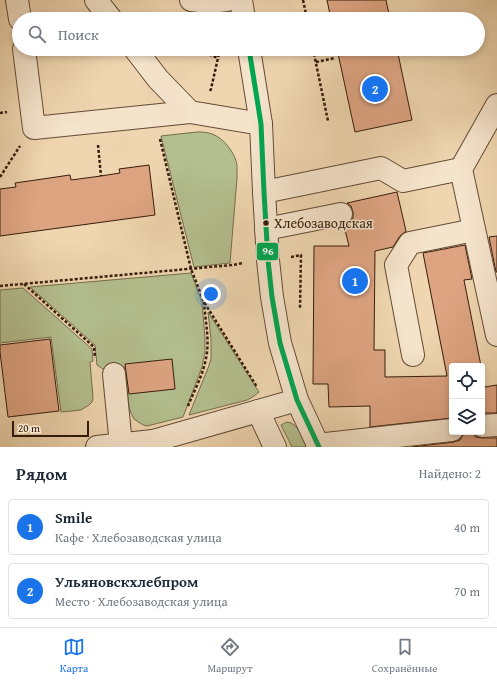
<!DOCTYPE html>
<html lang="ru">
<head>
<meta charset="utf-8">
<style>
	:root { --surface:#fff; --page:#f2f2f3; --text:#1f2937; --muted:#747a83; --line:#e0e1e3; --accent:#1a73e8 }
	body { margin:0; font-family:"Gentium Book Plus",serif; background:var(--page); color:var(--text) }
	.controls { position:absolute; right:12px; bottom:12px; display:grid; overflow:hidden; border-radius:4px; box-shadow:0 2px 6px #0003 }
	.controls button { width:36px; height:36px; display:grid; place-items:center; padding:0; border:0; border-bottom:1px solid var(--line); background:var(--surface); color:var(--text); font:20px sans-serif }
	.scale { position:absolute; left:12px; bottom:10px; width:77px; box-sizing:border-box; padding-left:4px; border:2px solid #361d0b; border-top:0; font-size:11px; line-height:14px; white-space:nowrap; color:#361d0b; -webkit-text-stroke:3px #f5e4cc; paint-order:stroke }
	.you { position:absolute; left:211px; top:294px; width:14px; height:14px; margin:-10px; border:3px solid #fff; border-radius:50%; background:#1a73e8; box-shadow:0 0 0 6px #1a73e833 }
	.badge { display:grid; place-items:center; width:26px; height:26px; border-radius:50%; background:var(--accent); color:#fff; font-size:13px; font-weight:700 }
	.pin { position:absolute; translate:-50% -50%; border:2px solid #fff; box-shadow:0 1px 4px #0006 }
	.list { margin:0; padding:0; list-style:none }
	h2 { display:flex; justify-content:space-between; align-items:center; height:52px; margin:0; padding:0 16px; font-size:17px }
	h2 small { font-size:13px; font-weight:400; color:var(--muted) }
	.list li { display:grid; grid-template-columns:26px 1fr auto; gap:12px; align-items:center; box-sizing:border-box; height:56px; margin:0 8px 8px; padding:0 8px; border:1px solid var(--line); border-radius:4px }
	.list b { display:block; font-size:15px; white-space:nowrap }
	.list p { margin:0; font-size:13px; white-space:nowrap; color:var(--muted) }
	.list em { font-size:13px; font-style:normal; color:var(--muted) }
	.icon { flex:none; width:22px; height:22px; fill:none; stroke:currentColor; stroke-width:2; stroke-linecap:round; stroke-linejoin:round }
	.map { position:relative; flex:none; width:497px; height:447px; overflow:hidden }
	.search { position:absolute; background:var(--surface); box-shadow:0 2px 6px #0003; left:12px; right:12px; top:12px; height:44px; display:flex; align-items:center; gap:10px; box-sizing:border-box; padding:0 14px; border-radius:22px; color:var(--muted); font-size:15px }
	.sheet { height:180px; background:var(--surface) }
	nav { display:flex; justify-content:space-around; align-items:center; box-sizing:border-box; height:56px; border-top:1px solid var(--line); background:var(--surface); font-size:11px; color:var(--muted) }
	nav a { display:grid; justify-items:center; gap:2px }
	nav .on { color:var(--accent) }
	.map>svg:first-child { display:block }
	.green { fill:#b4bf8f; stroke:#756e4d }
	.building { fill:#dea482; stroke:#361d0b }
	.lines { fill:none; stroke-linecap:round; stroke-linejoin:round }
	.minor-casing { stroke:#644b34; stroke-width:24 }
	.path { stroke:#361d0b; stroke-width:2.5; stroke-dasharray:3 2; stroke-linecap:butt }
	.minor { stroke:#f5e4cc; stroke-width:22 }
	.bus-1-casing { stroke:#f5e4cc; stroke-width:8 }
	.bus-1 { stroke:#00a651; stroke-width:5 }
	.bus-dot { fill:#361d0b; stroke:#f5e4cc; stroke-width:1.5 }
	.labels { text-anchor:middle; dominant-baseline:central; stroke-width:3; stroke-linejoin:round; paint-order:stroke }
	.bus-label { font-size:14px; fill:#361d0b; stroke:#f5e4cc; text-anchor:start }
	.line-badge { stroke:#f5e4cc; stroke-width:1.5 }
	.badge-label { font-size:11px; text-anchor:middle; font-weight:bold; fill:#fff }
</style>
</head>
<body>
<div class="map">
<svg width="497" height="447" viewBox="0 0 497 447">
	<rect width="100%" height="100%" fill="#efd6b0"/>
	<filter id="stains"><feTurbulence type="fractalNoise" baseFrequency=".005" numOctaves="4"/><feColorMatrix values="0 0 0 0 .2 0 0 0 0 .09 0 0 0 0 .02 0 0 0 .5 -.17"/></filter>
	<radialGradient id="worn" r=".72"><stop offset=".6" stop-color="#630" stop-opacity="0"/><stop offset="1" stop-color="#630" stop-opacity=".3"/></radialGradient>
	<g class="green">
		<path d="M 197,132 C 202,132 207,132 212,134 C 224,138 235,153 237,165 C 237,169 237,173 237,178 L 230,263 L 194,267 L 161,136 Z"/>
		<polygon points="191,273 202,302 205,338 205,352 202,367 183,417 147,426 143,425 134,419 131,413 129,407 125,367 103,369 97,365 95,345 30,287"/>
		<polygon points="23,288 92,349 93,361 90,362 93,398 92,402 89,405 81,410 61,412 51,337 0,343 0,290"/>
		<polygon points="208,312 259,392 254,396 247,400 189,415 208,368 211,359 211,339"/>
		<path d="M 287,422 C 298,423 303,438 307,447 L 292,447 L 281,425 Z"/>
	</g>
	<g class="building">
		<polygon points="327,0 386,0 390,19 331,19"/>
		<polygon points="337,49 397,49 412,120 355,132"/>
		<polygon points="149,165 155,215 0,236 0,189 16,187 15,183 70,175 71,180 101,176 120,173 119,169"/>
		<polygon points="397,192 406,231 400,236 393,247 375,251 374,350 385,350 385,377 447,376 423,253 465,245 472,279 464,280 481,366 452,366 452,418 370,427 370,406 329,407 328,384 313,384 314,246 349,246 344,226 349,224 353,218 353,212 351,206 347,203"/>
		<polygon points="497,236 497,272 496,272 489,237"/>
		<polygon points="50,339 59,411 8,417 0,352 0,345"/>
		<polygon points="172,359 175,389 129,394 125,364"/>
		<polygon points="482,373 485,387 497,385 497,413 482,413"/>
		<polygon points="464,432 471,432 476,437 482,438 497,438 497,447 412,447 454,442 460,440 463,435"/>
	</g>
	<g class="lines">
		<defs>
			<g id="minor">
				<polyline points="17,0 20,19"/>
				<polyline points="96,0 111,19"/>
				<polyline points="191,0 209,2 227,0"/>
				<polyline points="241,0 244,19"/>
				<polyline points="24,49 34,128 190,112"/>
				<polyline points="135,49 158,79 190,112 261,124"/>
				<polyline points="249,49 261,124 264,192 268,260 272,297 280,343 297,400 319,447"/>
				<polyline points="497,105 461,169 497,335"/>
				<polyline points="264,192 381,168 403,181 461,169"/>
				<polyline points="266,229 341,214"/>
				<polyline points="413,355 396,265 410,243 474,230"/>
				<polyline points="114,374 121,445"/>
				<polyline points="258,411 275,447"/>
				<polyline points="482,426 497,425"/>
				<polyline points="317,445 452,430"/>
				<polyline points="97,447 153,441"/>
				<polyline points="154,447 153,441 297,400"/>
			</g>
		</defs>
		<use href="#minor" class="minor-casing"/>
		<g class="path">
			<polyline points="303,0 307,19"/>
			<polyline points="195,49 218,58"/>
			<polyline points="313,49 328,121"/>
			<polyline points="316,62 335,58"/>
			<polyline points="210,91 211,89 220,49"/>
			<polyline points="0,113 7,112"/>
			<polyline points="160,139 191,269 204,302 257,387"/>
			<polyline points="98,145 101,176"/>
			<polyline points="0,177 20,146"/>
			<polyline points="291,257 301,255 300,308"/>
			<polyline points="24,284 94,347 95,358"/>
			<polyline points="0,286 232,265 244,263"/>
			<path d="M 188,406 C 195,389 205,371 207,352 C 209,336 205,319 204,302"/>
		</g>
		<use href="#minor" class="minor"/>
		<defs>
			<polyline id="bus-1" points="249,49 261,124 264,192 268,260 272,297 280,343 297,400 319,447"/>
		</defs>
		<use href="#bus-1" class="bus-1-casing"/>
		<use href="#bus-1" class="bus-1"/>
	</g>
	<circle class="bus-dot" cx="266" cy="223" r="3.5"/>
	<g class="labels">
		<g class="bus-label">
			<text x="274" y="223">Хлебозаводская</text>
		</g>
	</g>
	<rect class="line-badge" x="256" y="242" width="23" height="19" rx="4" fill="#00a651"/>
	<g class="badge-label">
		<text x="268" y="255">96</text>
	</g>
	<rect width="100%" height="100%" filter="url(#stains)"/>
	<rect width="100%" height="100%" fill="url(#worn)"/>
</svg>
<div class="controls">
<button><svg class="icon" aria-label="locate" viewBox="0 0 24 24"><circle cx="12" cy="12" r="6"/><path d="M12 2v4M12 18v4M2 12h4M18 12h4"/></svg></button>
<button><svg class="icon" aria-label="layers" viewBox="0 0 24 24"><path d="M12 4l9 5-9 5-9-5zM3 14l9 5 9-5"/></svg></button>
</div>
<div class="scale">20 m</div>
<div class="you"></div>
<div class="pin badge" style="left:355px;top:281px">1</div>
<div class="pin badge" style="left:375px;top:89px">2</div>
<div class="search"><svg class="icon" aria-label="search" viewBox="0 0 24 24"><circle cx="10" cy="10" r="6"/><path d="M15 15l6 6"/></svg>Поиск</div>
</div>
<section class="sheet">
<h2>Рядом<small>Найдено: 2</small></h2>
<ul class="list">
<li><span class="badge">1</span><div><b>Smile</b><p>Кафе · Хлебозаводская улица</p></div><em>40 m</em></li>
<li><span class="badge">2</span><div><b>Ульяновскхлебпром</b><p>Место · Хлебозаводская улица</p></div><em>70 m</em></li>
</ul>
</section>
<nav>
<a class="on"><svg class="icon" aria-label="map" viewBox="0 0 24 24"><path d="M3 6l6-2 6 2 6-2v14l-6 2-6-2-6 2zM9 4v14M15 6v14"/></svg>Карта</a>
<a><svg class="icon" aria-label="directions" viewBox="0 0 24 24"><path d="M12 3l9 9-9 9-9-9zM9 14v-3h6M13 9l2 2-2 2"/></svg>Маршрут</a>
<a><svg class="icon" aria-label="saved" viewBox="0 0 24 24"><path d="M7 4h10v16l-5-4-5 4z"/></svg>Сохранённые</a>
</nav>
</body>
</html>
